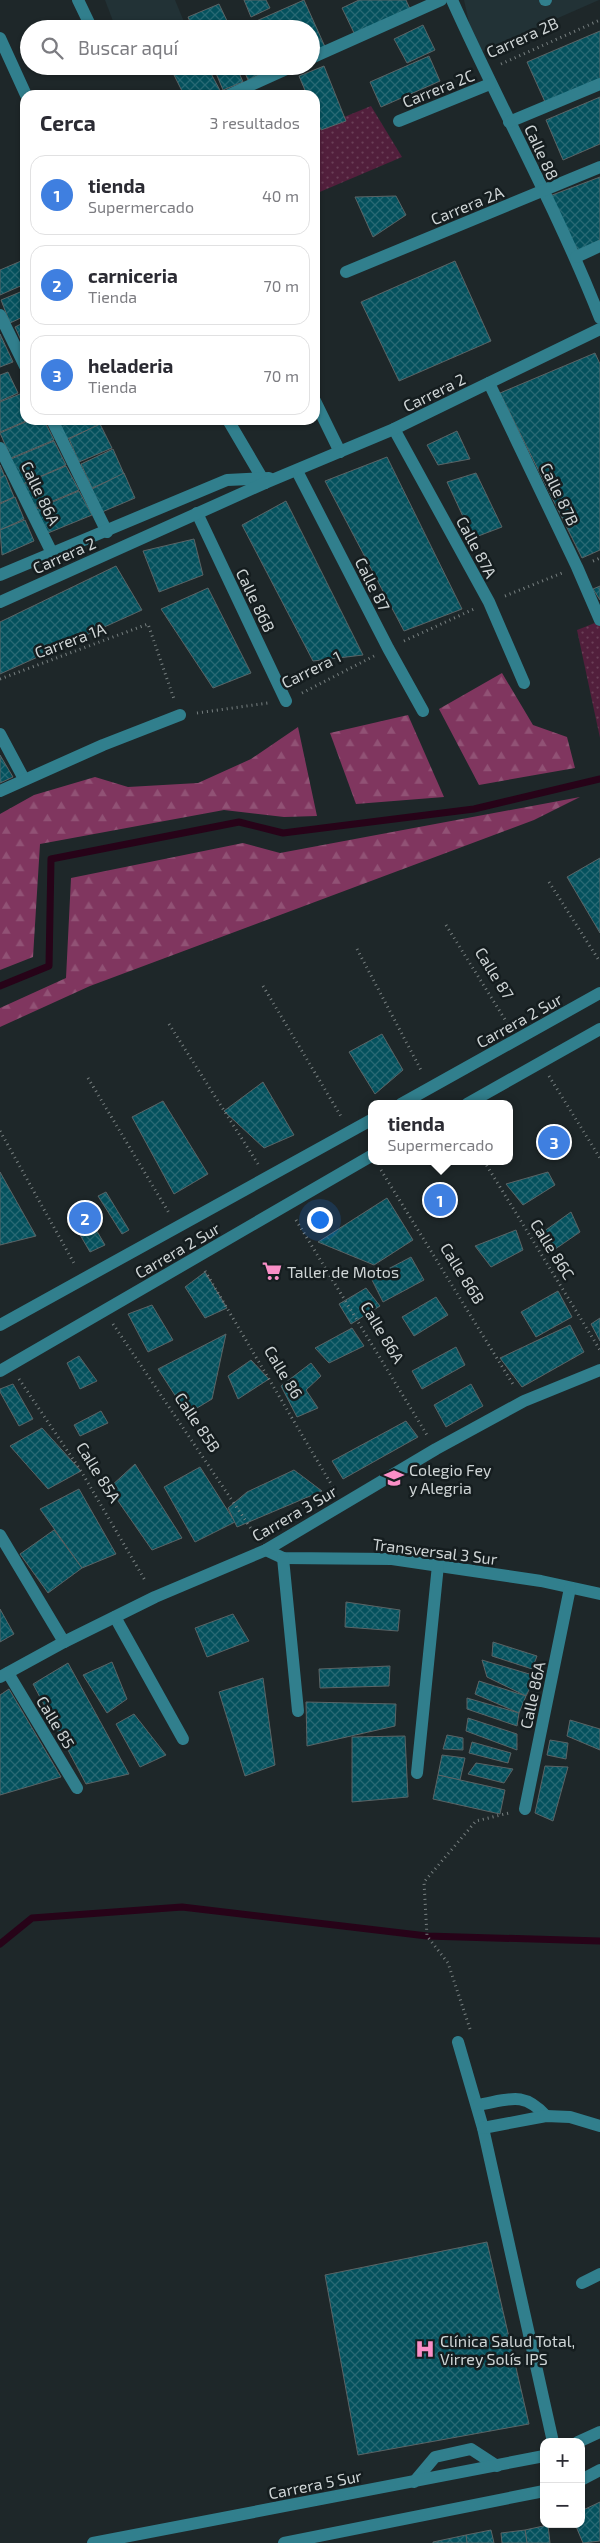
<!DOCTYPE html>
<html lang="es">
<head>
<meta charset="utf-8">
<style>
	:root { --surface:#fff; --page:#f7f7f7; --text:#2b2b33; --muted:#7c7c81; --line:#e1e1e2; --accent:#885876 }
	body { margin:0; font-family:"Exo 2",sans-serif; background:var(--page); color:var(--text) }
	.controls { position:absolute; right:15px; bottom:15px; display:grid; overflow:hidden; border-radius:10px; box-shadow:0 1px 4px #0004 }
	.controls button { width:45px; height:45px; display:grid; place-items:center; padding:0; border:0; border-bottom:1px solid var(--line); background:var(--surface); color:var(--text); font:25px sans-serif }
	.you { position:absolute; left:319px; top:1219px; width:18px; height:18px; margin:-12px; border:4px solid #fff; border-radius:50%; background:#1a73e8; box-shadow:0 0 0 8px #1a73e833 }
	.badge { display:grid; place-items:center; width:32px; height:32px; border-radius:50%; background:var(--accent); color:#fff; font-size:16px; font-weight:700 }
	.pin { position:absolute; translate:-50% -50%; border:2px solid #fff; box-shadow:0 1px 5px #0006 }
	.popup { position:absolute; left:368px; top:1100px; width:145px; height:65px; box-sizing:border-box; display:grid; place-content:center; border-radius:10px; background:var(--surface); filter:drop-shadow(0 1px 4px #0005); font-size:16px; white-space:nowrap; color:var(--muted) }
	.popup b { font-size:19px; color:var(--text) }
	.popup::after { content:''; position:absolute; left:50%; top:100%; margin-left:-10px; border:10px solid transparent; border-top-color:var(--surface) }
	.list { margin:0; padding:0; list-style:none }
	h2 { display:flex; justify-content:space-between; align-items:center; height:65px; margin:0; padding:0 20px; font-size:21px }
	h2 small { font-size:16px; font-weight:400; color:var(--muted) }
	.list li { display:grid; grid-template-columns:32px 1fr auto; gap:15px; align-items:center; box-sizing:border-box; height:80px; margin:0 10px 10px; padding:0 10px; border:1px solid var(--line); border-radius:15px }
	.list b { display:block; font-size:19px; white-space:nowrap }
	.list p { margin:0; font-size:16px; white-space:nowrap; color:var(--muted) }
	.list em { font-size:16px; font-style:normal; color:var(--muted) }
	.icon { flex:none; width:28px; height:28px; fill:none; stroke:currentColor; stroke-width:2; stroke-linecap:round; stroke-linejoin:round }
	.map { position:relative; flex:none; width:600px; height:2543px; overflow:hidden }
	.search { position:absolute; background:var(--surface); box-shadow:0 1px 4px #0004; left:20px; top:20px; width:300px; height:55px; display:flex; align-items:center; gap:12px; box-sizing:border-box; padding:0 18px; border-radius:28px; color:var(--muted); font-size:19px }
	.panel { position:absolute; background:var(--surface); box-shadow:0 1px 4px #0004; left:20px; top:90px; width:300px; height:335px; border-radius:15px }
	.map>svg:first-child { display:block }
	.built { fill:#223236 }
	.grass { fill:url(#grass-dots) }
	.forest { fill:url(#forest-firs) }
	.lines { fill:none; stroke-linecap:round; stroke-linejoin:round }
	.stream { stroke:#270318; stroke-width:7 }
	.building { fill:url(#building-cross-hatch); stroke:#5a6466 }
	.path { stroke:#788081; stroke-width:3; stroke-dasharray:1 4; stroke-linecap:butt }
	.minor { stroke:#317f8d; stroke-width:12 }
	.labels { text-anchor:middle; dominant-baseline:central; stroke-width:5; stroke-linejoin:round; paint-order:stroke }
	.street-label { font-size:16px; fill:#cfd5d6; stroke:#151d1f }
	.poi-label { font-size:16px; fill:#cfd5d6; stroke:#151d1f; text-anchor:start }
</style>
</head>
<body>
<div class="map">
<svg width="600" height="2543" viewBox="0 0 600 2543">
	<defs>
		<pattern id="grass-dots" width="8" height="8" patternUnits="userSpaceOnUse" patternTransform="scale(1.25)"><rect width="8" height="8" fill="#521f3c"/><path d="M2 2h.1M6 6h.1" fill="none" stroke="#6a3f57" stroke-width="1.8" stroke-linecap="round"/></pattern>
		<pattern id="forest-firs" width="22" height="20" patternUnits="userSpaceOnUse" patternTransform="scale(1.25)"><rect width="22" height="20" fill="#80365f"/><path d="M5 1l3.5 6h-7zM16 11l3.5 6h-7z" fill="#915275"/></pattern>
		<pattern id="building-cross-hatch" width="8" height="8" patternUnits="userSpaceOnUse" patternTransform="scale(1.25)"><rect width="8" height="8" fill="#04515d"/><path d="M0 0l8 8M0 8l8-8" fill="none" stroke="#286974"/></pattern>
	</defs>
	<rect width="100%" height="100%" fill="#1e2729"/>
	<g class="built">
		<polygon points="105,0 175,0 187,29 116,29"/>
		<polygon points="464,0 599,0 476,54"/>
		<polygon points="130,66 156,66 134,75"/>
	</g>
	<g class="grass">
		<polygon points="371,106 402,157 315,194 315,129"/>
		<polygon points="600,621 600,738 577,630"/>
	</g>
	<g class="forest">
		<polygon points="502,673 533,725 567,737 575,768 479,785 439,709"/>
		<polygon points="408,715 444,797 356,804 330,733"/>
		<polygon points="298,727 317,816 284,817 224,810 40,844 33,957 0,970 0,814 34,795 95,777 128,787 198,783 251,759"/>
		<polygon points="580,797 534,820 90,986 0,1027 0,1008 66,978 71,878 243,843 280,853"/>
	</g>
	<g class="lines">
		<g class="stream">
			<polyline points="0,986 49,966 51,859 239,822 283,833 474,809 600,779"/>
			<polyline points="0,1944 32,1918 182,1907 427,1936 600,1941"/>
		</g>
	</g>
	<g class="building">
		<polygon points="244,0 266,0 270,8 251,17"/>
		<polygon points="304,0 326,49 311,56 311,29 257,29 254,22"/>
		<polygon points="359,0 406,0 410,9 355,35 342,8"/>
		<polygon points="219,4 229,25 221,29 193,29 188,17"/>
		<polygon points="247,24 249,29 237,29"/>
		<polygon points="423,25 435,50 407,63 394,39"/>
		<polygon points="600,31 600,79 545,102 527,62"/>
		<polygon points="429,56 440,81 381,107 370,82"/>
		<polygon points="182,66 207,66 222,94 184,95 174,75 184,71"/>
		<polygon points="213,66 236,66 243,82 223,90"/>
		<polygon points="242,66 268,66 269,70 248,80"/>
		<polygon points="324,66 346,121 321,130 315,116 315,95 307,95 299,76"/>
		<polygon points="600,97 600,144 563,160 546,120"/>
		<polygon points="600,177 600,240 578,251 547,197"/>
		<polygon points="396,196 406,215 373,237 355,197"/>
		<polygon points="21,261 25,271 25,284 0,295 0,270"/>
		<polygon points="455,261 491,341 399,381 361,302"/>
		<polygon points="25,290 25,316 10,323 1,300"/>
		<polygon points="25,322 25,349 15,327"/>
		<polygon points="0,334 13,362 0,367"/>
		<polygon points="595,353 600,364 600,550 582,558 500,393"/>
		<polygon points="8,372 18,393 0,401 0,375"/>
		<polygon points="25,392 25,420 28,420 0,432 0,402"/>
		<polygon points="30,420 44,420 54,440 11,458 0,433"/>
		<polygon points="58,420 97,420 99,425 67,439"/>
		<polygon points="100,424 112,448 79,462 69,439"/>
		<polygon points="457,431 470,459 438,465 427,445"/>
		<polygon points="54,441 66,465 23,484 11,459"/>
		<polygon points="113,449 124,474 92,488 81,464"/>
		<polygon points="387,457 462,609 404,631 325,481"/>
		<polygon points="0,465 5,477 0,479"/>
		<polygon points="66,466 79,490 36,508 23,484"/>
		<polygon points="124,473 135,498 102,512 92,489"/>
		<polygon points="476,473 502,527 473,538 447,482"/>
		<polygon points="5,475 14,497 0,503 0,478"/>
		<polygon points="79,491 92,515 48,533 36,509"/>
		<polygon points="15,497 24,519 0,530 0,504"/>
		<polygon points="286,501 363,655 313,661 242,525"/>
		<polygon points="25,520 34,541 2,555 0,530"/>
		<polygon points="194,539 203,575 159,592 143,551"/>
		<polygon points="116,566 142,610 0,674 0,622"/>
		<polygon points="600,586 600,600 593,589"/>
		<polygon points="208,588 251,673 213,688 161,609"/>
		<polygon points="0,755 13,777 0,783"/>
		<polygon points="600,858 600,933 567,877"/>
		<polygon points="382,1034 403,1070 375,1094 349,1052"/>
		<polygon points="263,1082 294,1135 264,1148 224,1111"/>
		<polygon points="163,1101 208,1174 174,1194 132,1117"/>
		<polygon points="0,1172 36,1236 0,1245"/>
		<polygon points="548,1172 555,1185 523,1205 506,1184"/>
		<polygon points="106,1192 129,1230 122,1234 98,1196"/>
		<polygon points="387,1198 413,1240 374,1265 318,1242"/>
		<polygon points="571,1212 580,1232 548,1254 540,1234"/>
		<polygon points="87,1214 105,1245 90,1252 72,1221"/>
		<polygon points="516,1230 523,1250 491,1267 475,1246"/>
		<polygon points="411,1257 424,1280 383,1302 371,1278"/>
		<polygon points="205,1272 227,1308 205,1318 185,1287"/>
		<polygon points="366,1288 380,1306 351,1324 339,1304"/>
		<polygon points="558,1291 572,1317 536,1337 521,1312"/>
		<polygon points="436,1297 448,1315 414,1336 402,1317"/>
		<polygon points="152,1305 173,1340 148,1352 128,1314"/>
		<polygon points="600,1318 600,1341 591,1324"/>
		<polygon points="570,1325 584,1352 522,1387 500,1358"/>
		<polygon points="352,1328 364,1346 329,1363 315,1348"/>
		<polygon points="226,1334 212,1399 187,1414 158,1369"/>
		<polygon points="456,1347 465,1365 422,1389 412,1371"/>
		<polygon points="79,1356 97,1381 80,1389 67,1363"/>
		<polygon points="251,1360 269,1379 238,1399 228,1376"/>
		<polygon points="311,1363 321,1376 306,1390 318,1408 297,1417 281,1386"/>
		<polygon points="13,1384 33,1419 19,1426 0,1392 0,1389"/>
		<polygon points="471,1384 483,1406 446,1427 434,1405"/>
		<polygon points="101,1411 108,1423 80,1436 74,1425"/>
		<polygon points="406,1421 418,1437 343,1479 332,1461"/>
		<polygon points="42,1428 81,1471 48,1489 10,1446"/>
		<polygon points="135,1464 182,1538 152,1550 109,1488"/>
		<polygon points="200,1467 235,1522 195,1542 164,1487"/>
		<polygon points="294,1470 322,1491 237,1527 228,1508 247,1492"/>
		<polygon points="79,1489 116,1554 82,1568 40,1509"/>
		<polygon points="54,1530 82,1568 48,1593 20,1554"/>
		<polygon points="346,1602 400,1610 398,1631 345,1627"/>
		<polygon points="0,1609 14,1634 0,1642"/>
		<polygon points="233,1614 249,1641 207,1657 195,1628"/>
		<polygon points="493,1642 537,1656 532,1669 492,1656"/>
		<polygon points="482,1660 536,1676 526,1696 487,1677"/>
		<polygon points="112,1662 127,1699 107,1713 83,1675"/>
		<polygon points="68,1663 129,1774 86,1784 33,1684"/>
		<polygon points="390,1666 389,1686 320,1688 319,1669"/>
		<polygon points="263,1678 275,1765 245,1776 219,1692"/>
		<polygon points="479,1681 526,1696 519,1713 475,1694"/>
		<polygon points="9,1689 61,1777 0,1795 0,1695"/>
		<polygon points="467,1698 519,1713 517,1726 467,1709"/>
		<polygon points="306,1702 396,1704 395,1726 307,1746"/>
		<polygon points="134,1714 166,1755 140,1767 116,1724"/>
		<polygon points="468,1718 517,1734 517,1750 466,1731"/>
		<polygon points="570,1720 600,1729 600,1750 567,1736"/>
		<polygon points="447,1735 463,1738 463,1750 443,1749"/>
		<polygon points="405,1736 408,1797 352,1802 352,1737"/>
		<polygon points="550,1740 568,1743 566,1759 547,1755"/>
		<polygon points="472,1742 511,1753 508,1763 469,1753"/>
		<polygon points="442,1755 465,1758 460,1780 438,1775"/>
		<polygon points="476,1763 513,1769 504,1783 468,1774"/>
		<polygon points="545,1766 568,1767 553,1821 535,1813"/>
		<polygon points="438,1775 505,1790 500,1814 433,1799"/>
		<polygon points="487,2242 529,2424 358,2455 325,2275"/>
		<polygon points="600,2502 600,2541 583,2543 575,2524 581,2524 581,2511"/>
		<polygon points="548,2525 550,2543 527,2543 525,2530"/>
		<polygon points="491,2530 494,2543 467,2543 466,2535"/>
		<polygon points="525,2530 527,2543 502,2543 501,2533"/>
		<polygon points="466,2535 467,2543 433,2543 433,2542"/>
	</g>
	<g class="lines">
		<g class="path">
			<polyline points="501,64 600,20"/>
			<polyline points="593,561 600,558"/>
			<polyline points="505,596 562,573"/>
			<polyline points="404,641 474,609"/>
			<polyline points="0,679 148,624 174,699"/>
			<polyline points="302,693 374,656"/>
			<polyline points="197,713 268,703"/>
			<polyline points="549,882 600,962"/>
			<polyline points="446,925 509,1026"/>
			<polyline points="357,949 422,1072"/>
			<polyline points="263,986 342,1118"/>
			<polyline points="169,1024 258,1164"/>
			<polyline points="549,1076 600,1158"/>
			<polyline points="88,1078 169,1213"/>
			<polyline points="0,1131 75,1265"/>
			<polyline points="484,1161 600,1350"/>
			<polyline points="381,1170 514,1386"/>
			<polyline points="296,1220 427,1435"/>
			<polyline points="205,1271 334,1489"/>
			<polyline points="113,1324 256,1536"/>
			<polyline points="19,1379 81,1471 146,1582"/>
			<polyline points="470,2029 448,1963 427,1936 424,1882 476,1821 509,1813"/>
		</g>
		<g class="minor">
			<polyline points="78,0 92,29"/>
			<path d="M 452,0 C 500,107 557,209 600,318"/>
			<polyline points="545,0 546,0"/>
			<polyline points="0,38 26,95"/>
			<polyline points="311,58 441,0"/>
			<polyline points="229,95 293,66"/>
			<polyline points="399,121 490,84"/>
			<polyline points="509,122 600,84"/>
			<polyline points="576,257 600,246"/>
			<polyline points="346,272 600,167"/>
			<polyline points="0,315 25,366"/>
			<polyline points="489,383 577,567 600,620"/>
			<polyline points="315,401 340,452"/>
			<polyline points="52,420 107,532"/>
			<polyline points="228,420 265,483"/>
			<polyline points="394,429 489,602 524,683"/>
			<polyline points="0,448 52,553"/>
			<polyline points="297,471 388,648 423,711"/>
			<polyline points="197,513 286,701"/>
			<polyline points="0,575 227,480 269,478"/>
			<polyline points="0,602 265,483 394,429 600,329"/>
			<polyline points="0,734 24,779"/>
			<polyline points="0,791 103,745 180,715"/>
			<polyline points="401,1104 600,993"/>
			<polyline points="467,1104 600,1029"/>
			<polyline points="0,1325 371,1120"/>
			<polyline points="0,1371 371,1156"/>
			<polyline points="0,1535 64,1642"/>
			<polyline points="266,1550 283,1558 392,1559 541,1581 600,1594"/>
			<polyline points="283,1558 298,1711"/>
			<polyline points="115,1617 183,1739"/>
			<polyline points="8,1673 77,1788"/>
			<polyline points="0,1677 64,1642 155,1597 266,1550 436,1449 524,1401 600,1370"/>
			<polyline points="417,1773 438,1565"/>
			<polyline points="525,1809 570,1588"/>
			<polyline points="458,2042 483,2128 553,2442"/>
			<path d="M 477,2105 C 508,2100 523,2090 546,2116"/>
			<polyline points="483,2128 546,2116 570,2117 600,2126"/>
			<polyline points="582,2283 600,2274"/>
			<polyline points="578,2442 600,2432"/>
			<polyline points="581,2480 600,2470"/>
			<polyline points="414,2482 435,2457 471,2449 497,2466"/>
			<polyline points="93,2543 544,2456"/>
			<polyline points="284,2543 544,2491"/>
		</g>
	</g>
	<defs>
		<symbol id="supermarket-bare" viewBox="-9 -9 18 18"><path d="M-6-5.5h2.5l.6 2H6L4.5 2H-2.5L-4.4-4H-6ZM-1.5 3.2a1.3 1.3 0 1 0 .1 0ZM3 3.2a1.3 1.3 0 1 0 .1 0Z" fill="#fa8fc7" stroke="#151d1f" stroke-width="2.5" paint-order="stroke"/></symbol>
		<symbol id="university-bare" viewBox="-9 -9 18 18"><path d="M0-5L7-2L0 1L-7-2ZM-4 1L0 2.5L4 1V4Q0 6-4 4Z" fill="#fa8fc7" stroke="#151d1f" stroke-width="2.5" paint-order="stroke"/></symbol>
		<symbol id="hospital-bare" viewBox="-9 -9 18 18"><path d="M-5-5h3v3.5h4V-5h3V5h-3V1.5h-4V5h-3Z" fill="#fa8fc7" stroke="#151d1f" stroke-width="2.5" paint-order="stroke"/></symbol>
	</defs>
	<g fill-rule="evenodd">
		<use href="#supermarket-bare" x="258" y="1257" width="28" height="28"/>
		<use href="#university-bare" x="380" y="1464" width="28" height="28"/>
		<use href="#hospital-bare" x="411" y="2335" width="28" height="28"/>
	</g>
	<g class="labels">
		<g class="street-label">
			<text transform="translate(522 37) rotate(-24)">Carrera 2B</text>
			<text transform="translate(438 88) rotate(-22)">Carrera 2C</text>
			<text transform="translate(542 152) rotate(65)">Calle 88</text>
			<text transform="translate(467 205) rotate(-22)">Carrera 2A</text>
			<text transform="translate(434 392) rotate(-26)">Carrera 2</text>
			<text transform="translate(41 493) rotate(64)">Calle 86A</text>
			<text transform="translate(560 494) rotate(64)">Calle 87B</text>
			<text transform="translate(477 547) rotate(62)">Calle 87A</text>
			<text transform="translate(64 555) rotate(-24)">Carrera 2</text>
			<text transform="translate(373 584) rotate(63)">Calle 87</text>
			<text transform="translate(256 600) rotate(64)">Calle 86B</text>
			<text transform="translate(70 640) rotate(-20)">Carrera 1A</text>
			<text transform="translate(311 669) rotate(-26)">Carrera 1</text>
			<text transform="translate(495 973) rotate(58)">Calle 87</text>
			<text transform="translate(519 1020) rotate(-29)">Carrera 2 Sur</text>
			<text transform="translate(553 1249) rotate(58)">Calle 86C</text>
			<text transform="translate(177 1250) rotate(-30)">Carrera 2 Sur</text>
			<text transform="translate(463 1273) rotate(58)">Calle 86B</text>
			<text transform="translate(383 1332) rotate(59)">Calle 86A</text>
			<text transform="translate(284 1372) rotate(59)">Calle 86</text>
			<text transform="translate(198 1422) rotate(56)">Calle 85B</text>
			<text transform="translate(99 1472) rotate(58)">Calle 85A</text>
			<text transform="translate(294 1513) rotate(-30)">Carrera 3 Sur</text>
			<text transform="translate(435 1551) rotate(7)">Transversal 3 Sur</text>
			<text transform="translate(532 1695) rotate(-78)">Calle 86A</text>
			<text transform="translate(56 1722) rotate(59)">Calle 85</text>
			<text transform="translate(315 2484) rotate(-11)">Carrera 5 Sur</text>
		</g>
		<g class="poi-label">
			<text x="287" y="1271">Taller de Motos</text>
			<text x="409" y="1469">Colegio Fey<tspan x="409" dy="18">y Alegria</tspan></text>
			<text x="440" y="2340">Clínica Salud Total,<tspan x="440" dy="18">Virrey Solís IPS</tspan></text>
		</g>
	</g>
</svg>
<div class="controls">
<button>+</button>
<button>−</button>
</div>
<div class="you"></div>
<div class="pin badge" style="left:440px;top:1200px;background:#3f7fe0">1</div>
<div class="popup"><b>tienda</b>Supermercado</div>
<div class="pin badge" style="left:85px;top:1218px;background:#3f7fe0">2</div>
<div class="pin badge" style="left:554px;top:1142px;background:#3f7fe0">3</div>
<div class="search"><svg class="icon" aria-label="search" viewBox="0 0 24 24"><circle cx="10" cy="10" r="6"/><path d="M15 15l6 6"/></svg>Buscar aquí</div>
<section class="panel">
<h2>Cerca<small>3 resultados</small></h2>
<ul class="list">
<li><span class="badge" style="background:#3f7fe0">1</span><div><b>tienda</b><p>Supermercado</p></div><em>40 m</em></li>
<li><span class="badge" style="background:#3f7fe0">2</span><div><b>carniceria</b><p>Tienda</p></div><em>70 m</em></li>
<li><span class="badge" style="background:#3f7fe0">3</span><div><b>heladeria</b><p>Tienda</p></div><em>70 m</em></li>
</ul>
</section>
</div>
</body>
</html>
